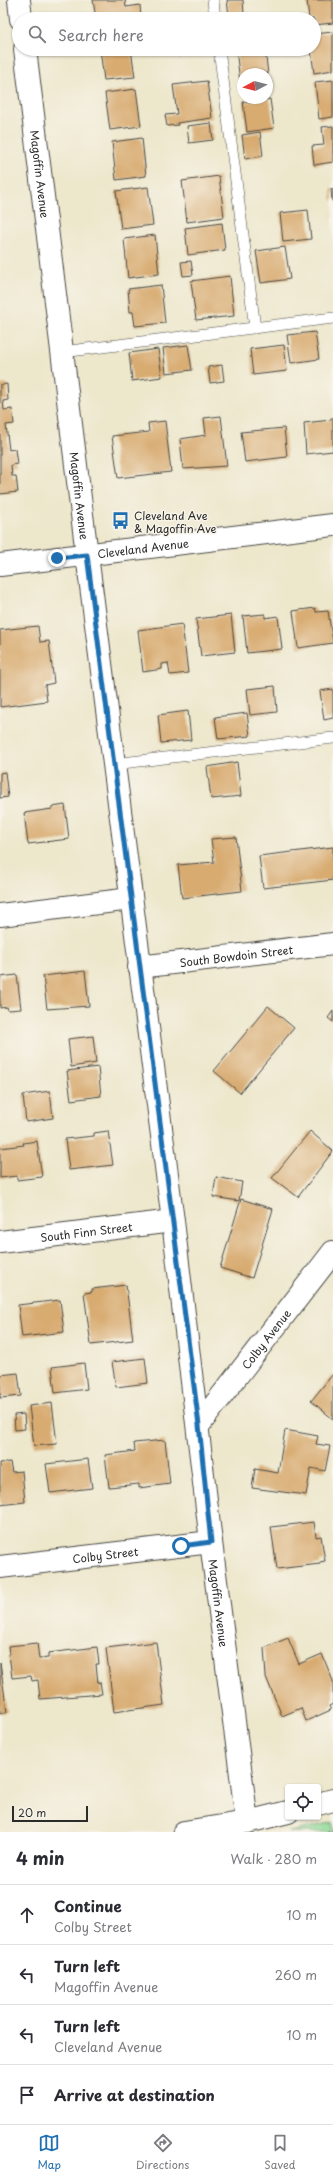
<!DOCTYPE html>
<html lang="en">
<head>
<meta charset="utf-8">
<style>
	:root { --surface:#fff; --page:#f2f2f3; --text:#2b2b33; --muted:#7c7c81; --line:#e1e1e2; --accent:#1f6fb2 }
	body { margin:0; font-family:"Playpen Sans",sans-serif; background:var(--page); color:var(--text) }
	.controls { position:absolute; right:12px; bottom:12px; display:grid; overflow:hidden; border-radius:4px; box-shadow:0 1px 3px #0004 }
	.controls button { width:36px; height:36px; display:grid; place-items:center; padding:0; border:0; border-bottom:1px solid var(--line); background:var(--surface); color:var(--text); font:20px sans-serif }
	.compass { position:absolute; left:237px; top:68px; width:36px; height:36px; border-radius:50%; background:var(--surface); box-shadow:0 1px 3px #0004; rotate:263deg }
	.scale { position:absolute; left:12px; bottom:10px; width:76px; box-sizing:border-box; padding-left:4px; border:2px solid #2b2b2b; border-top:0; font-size:11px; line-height:14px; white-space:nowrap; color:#2b2b2b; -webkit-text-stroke:3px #f7f3e8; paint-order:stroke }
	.stop { position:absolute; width:12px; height:12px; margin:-9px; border:3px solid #1f6fb2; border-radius:50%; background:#fff }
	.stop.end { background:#1f6fb2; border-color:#fff; box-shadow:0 1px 4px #0008 }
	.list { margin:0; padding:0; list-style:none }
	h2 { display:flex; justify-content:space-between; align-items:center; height:52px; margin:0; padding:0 16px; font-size:17px }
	h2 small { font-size:13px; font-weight:400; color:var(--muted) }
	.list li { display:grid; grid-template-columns:26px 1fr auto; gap:12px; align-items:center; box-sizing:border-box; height:60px; padding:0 16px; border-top:1px solid var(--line) }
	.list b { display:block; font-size:15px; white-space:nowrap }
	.list p { margin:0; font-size:13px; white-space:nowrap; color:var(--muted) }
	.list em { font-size:13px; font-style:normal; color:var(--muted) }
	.icon { flex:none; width:22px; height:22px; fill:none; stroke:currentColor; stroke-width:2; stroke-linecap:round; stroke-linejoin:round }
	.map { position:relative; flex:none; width:333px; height:1832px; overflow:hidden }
	.search { position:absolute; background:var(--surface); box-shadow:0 1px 3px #0004; left:12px; right:12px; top:12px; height:44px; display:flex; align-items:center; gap:10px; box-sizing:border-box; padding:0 14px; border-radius:22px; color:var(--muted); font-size:15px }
	.sheet { height:292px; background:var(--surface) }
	nav { display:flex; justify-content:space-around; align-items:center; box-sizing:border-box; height:56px; border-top:1px solid var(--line); background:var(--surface); font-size:11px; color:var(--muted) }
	nav a { display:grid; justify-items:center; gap:2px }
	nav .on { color:var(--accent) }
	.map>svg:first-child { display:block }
	.green { fill:#8eda97; stroke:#5c8261 }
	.building { fill:#d8ab71 }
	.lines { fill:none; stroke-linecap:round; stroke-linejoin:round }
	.service-casing { stroke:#484743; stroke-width:12 }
	.minor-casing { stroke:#484743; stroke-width:24 }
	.tertiary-casing { stroke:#484743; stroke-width:24 }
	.path { stroke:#484743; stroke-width:2.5; stroke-dasharray:1 3; stroke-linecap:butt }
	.service { stroke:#fff; stroke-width:11 }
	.minor { stroke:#fff; stroke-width:22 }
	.tertiary { stroke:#fff; stroke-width:22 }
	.route { stroke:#1f6fb2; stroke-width:5 }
	.labels { text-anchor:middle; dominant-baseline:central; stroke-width:3; stroke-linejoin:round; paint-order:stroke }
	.street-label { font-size:11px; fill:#2b2b2b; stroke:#f7f3e8 }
	.poi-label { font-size:11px; fill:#2b2b2b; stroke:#f7f3e8; text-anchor:start }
</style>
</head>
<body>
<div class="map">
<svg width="333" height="1832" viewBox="0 0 333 1832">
	<rect width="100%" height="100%" fill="#f7f3e8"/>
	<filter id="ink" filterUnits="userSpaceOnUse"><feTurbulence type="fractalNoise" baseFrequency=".025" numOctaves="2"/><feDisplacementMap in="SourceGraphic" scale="8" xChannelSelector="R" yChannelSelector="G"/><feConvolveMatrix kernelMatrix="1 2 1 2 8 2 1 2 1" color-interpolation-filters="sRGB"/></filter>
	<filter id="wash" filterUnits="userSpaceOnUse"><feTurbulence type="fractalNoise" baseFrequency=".012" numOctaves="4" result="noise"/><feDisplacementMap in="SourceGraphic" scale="16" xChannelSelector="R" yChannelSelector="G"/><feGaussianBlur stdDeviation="0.9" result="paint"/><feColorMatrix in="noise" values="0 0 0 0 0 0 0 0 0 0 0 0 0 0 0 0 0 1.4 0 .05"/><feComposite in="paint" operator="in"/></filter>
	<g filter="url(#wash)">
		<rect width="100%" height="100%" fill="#ede7cc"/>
		<polygon class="green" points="333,1822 333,1832 289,1832 330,1823"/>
		<g id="blocks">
			<g class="building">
				<polygon points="93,0 125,0 126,7 140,5 141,19 96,19"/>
				<polygon points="227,0 243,0 244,14 229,16"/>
				<polygon points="307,0 333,0 333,23 314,25 314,19 309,19"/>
				<polygon points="333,32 333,70 314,73 311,49 314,49 314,34"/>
				<polygon points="100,49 131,49 135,77 104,80"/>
				<polygon points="176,49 207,49 207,52 177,56"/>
				<polygon points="236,49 265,49 268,74 243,74 243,82 240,82"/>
				<polygon points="333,80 333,117 319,119 315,82"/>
				<polygon points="207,81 212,118 177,123 178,125 167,126 165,115 177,114 173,85"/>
				<polygon points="136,89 141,126 110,130 105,93"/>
				<polygon points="270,99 274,128 247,132 243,102"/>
				<polygon points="211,123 213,140 189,143 187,126"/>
				<polygon points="333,126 333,162 314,165 312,146 324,145 322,127"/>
				<polygon points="260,132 263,156 245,159 242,135"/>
				<polygon points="142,138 146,176 116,180 112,142"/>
				<polygon points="219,176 224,217 187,222 182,181"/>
				<polygon points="148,187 153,225 121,229 116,191"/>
				<polygon points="331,189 333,189 333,201 332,201"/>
				<polygon points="308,210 311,239 283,242 280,213"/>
				<polygon points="222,223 225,250 188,255 185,228"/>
				<polygon points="155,235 159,274 128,278 124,239"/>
				<polygon points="285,247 290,279 261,283 256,251"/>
				<polygon points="191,261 193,275 183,276 181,262"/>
				<polygon points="230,276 234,316 196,320 191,281"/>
				<polygon points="161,285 165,323 135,326 133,312 130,312 128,289"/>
				<polygon points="315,332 319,359 291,363 287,335"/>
				<polygon points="188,345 192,370 166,373 163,348"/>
				<polygon points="284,345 287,371 253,375 250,349"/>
				<polygon points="158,349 162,377 132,381 129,353"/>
				<polygon points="222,365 224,381 210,383 208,367"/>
				<polygon points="7,384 8,400 3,401 4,410 12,409 14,424 6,425 9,450 15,449 17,464 11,465 12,476 16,476 18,492 0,494 0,385"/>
				<polygon points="221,416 227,466 183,469 180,439 206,435 204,418"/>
				<polygon points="331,418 333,418 333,451 306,454 304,423 331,420"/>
				<polygon points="165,421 171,472 118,478 112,436 149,432 148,423"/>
				<polygon points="284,428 287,457 245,462 241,432"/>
				<polygon points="315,608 316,612 328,611 333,643 298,648 293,611"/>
				<polygon points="265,614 265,618 278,616 282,649 247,653 243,616"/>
				<polygon points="231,615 235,652 201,656 196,619"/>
				<polygon points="182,624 188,673 170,675 168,663 162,664 162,669 143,672 138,630"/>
				<polygon points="38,626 40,642 49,641 54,683 45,685 47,701 0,707 0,630"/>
				<polygon points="275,686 277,712 250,715 247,689"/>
				<polygon points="333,689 333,718 324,720 320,691"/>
				<polygon points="188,711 191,740 161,743 158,715"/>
				<polygon points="247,713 250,736 218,739 215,717"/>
				<polygon points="237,762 241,796 211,799 207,767"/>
				<polygon points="5,772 8,797 0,798 0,773"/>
				<polygon points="65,805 69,839 28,844 24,813 52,809 52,807"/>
				<polygon points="236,837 242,891 182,898 178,865 214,862 211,839"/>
				<polygon points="333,847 333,880 263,888 259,856"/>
				<polygon points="85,971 89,1006 47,1009 43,976"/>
				<polygon points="17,975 21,1009 8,1010 7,1007 0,1008 0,977"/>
				<polygon points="268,1006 294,1028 240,1093 214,1071"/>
				<polygon points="333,1011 333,1022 328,1018"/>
				<polygon points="93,1036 96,1063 71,1067 68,1039"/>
				<polygon points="98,1067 101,1096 71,1100 67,1071"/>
				<polygon points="50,1091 53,1118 26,1122 23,1095"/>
				<polygon points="108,1131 113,1165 69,1170 65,1139 94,1136 94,1133"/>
				<polygon points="310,1131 333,1151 298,1197 272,1178"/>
				<polygon points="37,1141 42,1177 17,1180 17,1176 0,1178 0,1148 24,1145 23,1143"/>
				<polygon points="216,1177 242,1182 239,1201 213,1197"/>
				<polygon points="241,1199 273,1209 252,1278 220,1268"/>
				<polygon points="126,1285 133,1340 91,1345 84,1293 92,1292 92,1289"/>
				<polygon points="60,1300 64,1332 22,1337 18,1305"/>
				<polygon points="145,1358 148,1383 116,1387 112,1362"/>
				<polygon points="84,1363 87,1389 55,1393 52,1367"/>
				<polygon points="18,1373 21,1396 0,1398 0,1375"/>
				<polygon points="333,1374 333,1419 311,1401"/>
				<polygon points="52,1403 57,1444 34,1446 29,1406"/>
				<polygon points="24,1414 25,1429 15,1430 14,1415"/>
				<polygon points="285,1430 318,1436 316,1444 330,1446 325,1471 311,1468 306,1495 252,1488 255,1469 278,1473"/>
				<polygon points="165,1440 170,1484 139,1488 139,1484 109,1487 105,1455 135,1451 134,1443"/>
				<polygon points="88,1459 92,1488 50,1493 46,1464"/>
				<polygon points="10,1462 12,1472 22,1471 25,1502 0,1505 0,1463"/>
				<polygon points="314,1522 316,1537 321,1536 325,1561 320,1562 320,1564 277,1569 271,1527"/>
				<polygon points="288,1638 299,1664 322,1654 333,1681 333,1704 329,1706 331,1710 306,1721 301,1708 282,1716 266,1677 264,1648"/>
				<polygon points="156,1642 164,1705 114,1712 106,1648"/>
				<polygon points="37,1643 39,1659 48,1658 48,1653 97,1647 99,1664 96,1664 98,1683 100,1682 102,1694 40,1699 38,1680 32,1681 31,1676 12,1678 8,1646"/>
				<polygon points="0,1663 7,1712 0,1713"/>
			</g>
		</g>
	</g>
	<g filter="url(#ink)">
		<use href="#blocks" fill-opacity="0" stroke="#484743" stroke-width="1"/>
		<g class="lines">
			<defs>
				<g id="service">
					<polyline points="213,0 215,19"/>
					<polyline points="219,49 255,328"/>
					<polyline points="62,352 333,318"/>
					<polyline points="114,764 333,738"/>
				</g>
				<g id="minor">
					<polyline points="19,0 21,19"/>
					<path id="s1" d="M 25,49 L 87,555 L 173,1221 L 211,1542 L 247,1822"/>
					<polyline points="0,915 131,899"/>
					<path id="s2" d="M 139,967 L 333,944"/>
					<path id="s3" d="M 0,1242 L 173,1221"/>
					<path id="s4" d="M 199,1425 L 333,1252"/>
					<path id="s5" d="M 0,1567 L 211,1542"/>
				</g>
				<g id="tertiary">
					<path id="s6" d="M 0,565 L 333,525"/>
					<polyline points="318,1804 333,1800"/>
					<polyline points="184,1832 247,1822 288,1812"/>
				</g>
			</defs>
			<use href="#service" class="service-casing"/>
			<use href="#minor" class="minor-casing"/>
			<use href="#tertiary" class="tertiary-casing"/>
			<polyline class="path" points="328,1832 333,1831"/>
			<use href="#service" class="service"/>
			<use href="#minor" class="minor"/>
			<use href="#tertiary" class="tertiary"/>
		</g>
	</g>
	<g class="lines" filter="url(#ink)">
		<polyline class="route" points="57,558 87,555 199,1425 211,1542 181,1546"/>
	</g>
	<defs>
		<symbol id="bus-bare" viewBox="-9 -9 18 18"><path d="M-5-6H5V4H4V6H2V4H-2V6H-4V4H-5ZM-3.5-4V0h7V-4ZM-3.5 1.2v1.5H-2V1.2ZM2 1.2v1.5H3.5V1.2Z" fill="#1f6fb2" stroke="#f7f3e8" stroke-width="2.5" paint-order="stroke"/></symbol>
	</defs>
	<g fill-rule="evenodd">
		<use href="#bus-bare" x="108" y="508" width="25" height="25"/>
	</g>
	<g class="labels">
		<g class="street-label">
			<text stroke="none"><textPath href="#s1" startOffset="126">Magoffin Avenue</textPath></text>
			<text stroke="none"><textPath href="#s1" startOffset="450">Magoffin Avenue</textPath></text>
			<text stroke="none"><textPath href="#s6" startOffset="144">Cleveland Avenue</textPath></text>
			<text stroke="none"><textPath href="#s2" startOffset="98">South Bowdoin Street</textPath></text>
			<text stroke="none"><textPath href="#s3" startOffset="87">South Finn Street</textPath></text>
			<text stroke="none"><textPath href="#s4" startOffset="109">Colby Avenue</textPath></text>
			<text stroke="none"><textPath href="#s5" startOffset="106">Colby Street</textPath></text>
			<text stroke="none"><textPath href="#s1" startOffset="1566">Magoffin Avenue</textPath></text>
		</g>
		<g class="poi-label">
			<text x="134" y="515">Cleveland Ave<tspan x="134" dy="13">&amp; Magoffin Ave</tspan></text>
		</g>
	</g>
</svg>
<div class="controls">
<button><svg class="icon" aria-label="locate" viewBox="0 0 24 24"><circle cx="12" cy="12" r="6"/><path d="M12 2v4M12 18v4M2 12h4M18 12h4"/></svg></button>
</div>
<svg class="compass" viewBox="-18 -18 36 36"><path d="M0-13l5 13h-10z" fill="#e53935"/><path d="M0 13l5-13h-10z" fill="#7c7c81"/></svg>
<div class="scale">20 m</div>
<div class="stop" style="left:181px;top:1546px"></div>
<div class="stop end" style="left:57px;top:558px"></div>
<div class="search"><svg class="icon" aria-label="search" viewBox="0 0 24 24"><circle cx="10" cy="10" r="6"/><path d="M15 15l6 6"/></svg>Search here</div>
</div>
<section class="sheet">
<h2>4 min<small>Walk · 280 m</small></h2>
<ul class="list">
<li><svg class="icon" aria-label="ahead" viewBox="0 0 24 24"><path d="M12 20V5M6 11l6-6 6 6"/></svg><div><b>Continue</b><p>Colby Street</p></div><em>10 m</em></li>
<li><svg class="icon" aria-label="left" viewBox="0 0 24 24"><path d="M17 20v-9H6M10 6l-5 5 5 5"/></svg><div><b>Turn left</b><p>Magoffin Avenue</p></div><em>260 m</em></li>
<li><svg class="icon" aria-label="left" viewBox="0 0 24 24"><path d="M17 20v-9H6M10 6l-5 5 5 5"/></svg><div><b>Turn left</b><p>Cleveland Avenue</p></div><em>10 m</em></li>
<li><svg class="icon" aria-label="arrive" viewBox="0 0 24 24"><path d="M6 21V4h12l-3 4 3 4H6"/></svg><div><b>Arrive at destination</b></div></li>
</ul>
</section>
<nav>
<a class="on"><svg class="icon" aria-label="map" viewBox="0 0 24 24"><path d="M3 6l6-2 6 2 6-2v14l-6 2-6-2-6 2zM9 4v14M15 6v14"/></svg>Map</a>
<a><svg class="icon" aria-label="directions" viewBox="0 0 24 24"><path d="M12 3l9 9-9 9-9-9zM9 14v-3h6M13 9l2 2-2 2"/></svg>Directions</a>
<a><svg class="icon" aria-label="saved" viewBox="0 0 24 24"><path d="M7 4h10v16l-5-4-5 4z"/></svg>Saved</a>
</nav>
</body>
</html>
